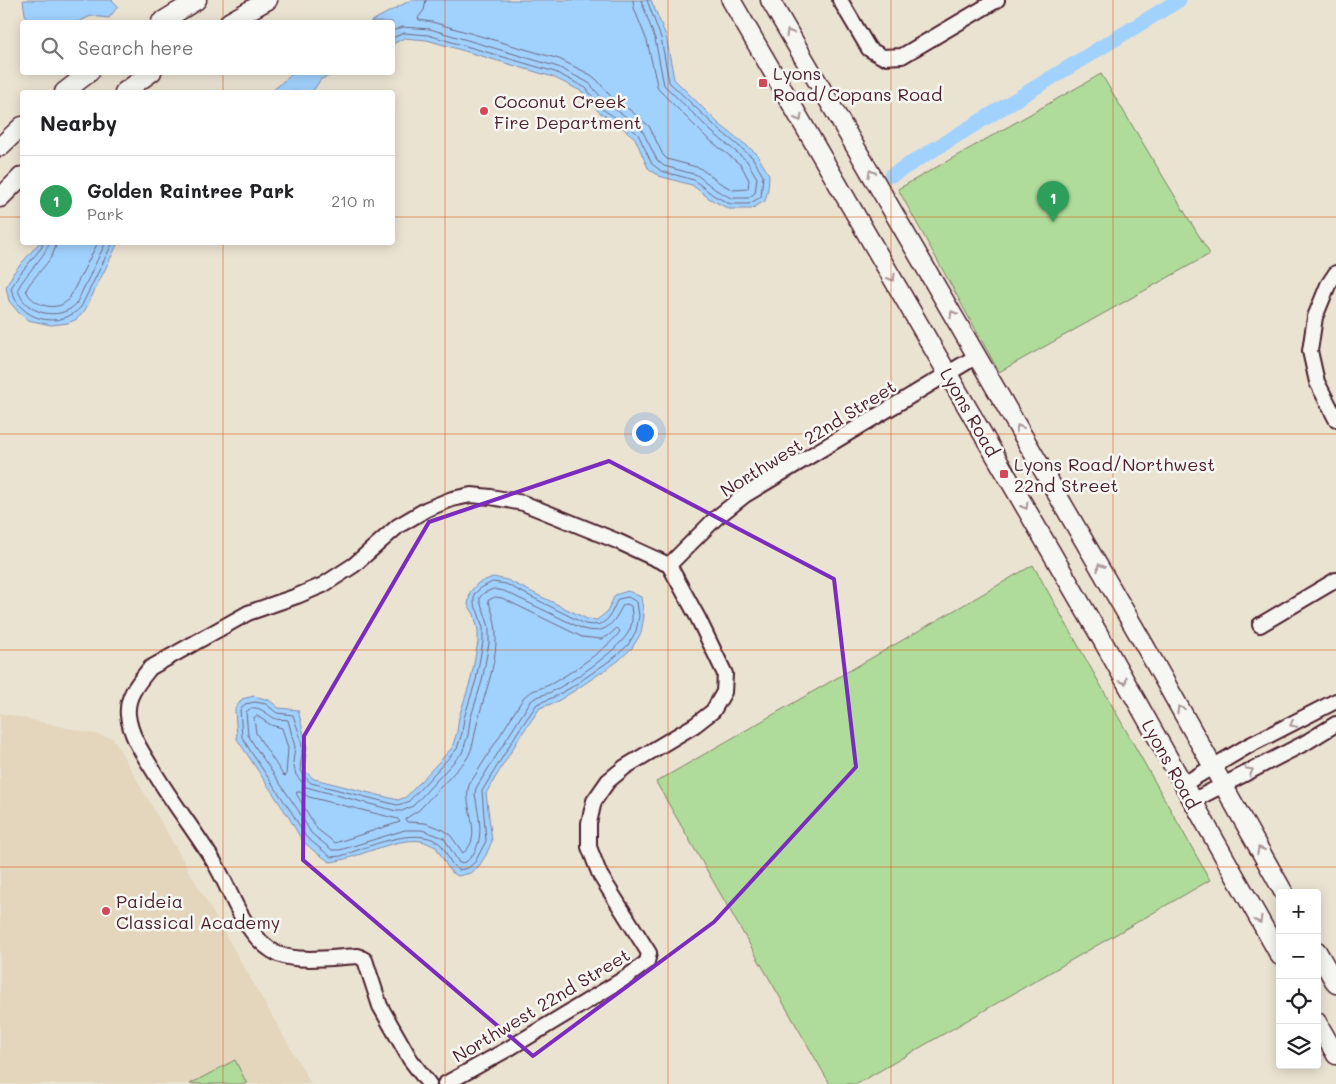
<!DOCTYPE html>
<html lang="en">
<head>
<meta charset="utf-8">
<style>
	:root { --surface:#fff; --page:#f6f6f6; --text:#202124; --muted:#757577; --line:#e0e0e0; --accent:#d1495b }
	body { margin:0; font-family:Mali,sans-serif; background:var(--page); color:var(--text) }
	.controls { position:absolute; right:15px; bottom:15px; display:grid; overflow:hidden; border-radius:5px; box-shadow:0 2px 12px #0003 }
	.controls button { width:45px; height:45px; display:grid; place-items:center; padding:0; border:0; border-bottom:1px solid var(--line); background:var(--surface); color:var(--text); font:25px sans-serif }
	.you { position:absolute; left:644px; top:432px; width:18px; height:18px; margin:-12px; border:4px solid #fff; border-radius:50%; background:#1a73e8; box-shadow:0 0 0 8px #1a73e833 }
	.badge { display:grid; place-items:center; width:32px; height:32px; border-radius:50%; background:var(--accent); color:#fff; font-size:16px; font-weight:700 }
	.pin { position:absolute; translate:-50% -41px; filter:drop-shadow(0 1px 2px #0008) }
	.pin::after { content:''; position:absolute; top:26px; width:18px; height:15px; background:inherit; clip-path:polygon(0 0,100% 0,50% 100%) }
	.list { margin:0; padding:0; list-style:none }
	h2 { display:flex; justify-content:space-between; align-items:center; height:65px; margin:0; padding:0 20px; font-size:21px }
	h2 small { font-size:16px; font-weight:400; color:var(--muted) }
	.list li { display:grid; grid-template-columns:32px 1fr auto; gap:15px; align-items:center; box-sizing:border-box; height:90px; padding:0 20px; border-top:1px solid var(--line) }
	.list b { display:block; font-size:19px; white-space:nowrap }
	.list p { margin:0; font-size:16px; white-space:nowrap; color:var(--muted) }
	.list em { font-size:16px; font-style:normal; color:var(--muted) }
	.icon { flex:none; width:28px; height:28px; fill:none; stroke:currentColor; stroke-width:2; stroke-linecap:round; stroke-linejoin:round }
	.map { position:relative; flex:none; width:1336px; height:1084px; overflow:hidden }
	.search { position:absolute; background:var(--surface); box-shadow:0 2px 12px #0003; left:20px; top:20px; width:375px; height:55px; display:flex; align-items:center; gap:12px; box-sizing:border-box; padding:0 18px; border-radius:5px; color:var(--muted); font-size:19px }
	.panel { position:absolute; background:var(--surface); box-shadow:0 2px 12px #0003; left:20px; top:90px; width:375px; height:155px; border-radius:5px }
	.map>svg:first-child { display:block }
	.built { fill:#e3d6bc }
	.green { fill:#b0dc9b; stroke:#7d7e63 }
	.water { fill:#a1d2fe; stroke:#7e8aaa }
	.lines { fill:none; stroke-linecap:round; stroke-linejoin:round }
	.shore { stroke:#6d677f; stroke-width:1 }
	.canal { stroke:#a1d2fe; stroke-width:15 }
	.minor-casing { stroke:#4a1f2b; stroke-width:18 }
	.major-casing { stroke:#4a1f2b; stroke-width:21 }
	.minor { stroke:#f6f6f2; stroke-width:14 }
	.major { stroke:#f6f6f2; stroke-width:18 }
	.oneway { stroke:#a99598 }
	.marked { fill:none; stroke:#7b2cbf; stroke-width:4; stroke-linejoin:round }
	.grid { fill:none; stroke:#d8530f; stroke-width:1; stroke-opacity:0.55 }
	.poi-dot { fill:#d1495b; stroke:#f6f6f2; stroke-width:2 }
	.labels { text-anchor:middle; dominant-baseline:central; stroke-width:5; stroke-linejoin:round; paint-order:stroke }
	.poi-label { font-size:18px; fill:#4a1f2b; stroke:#f6f6f2; text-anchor:start }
	.street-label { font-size:18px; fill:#4a1f2b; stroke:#f6f6f2 }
</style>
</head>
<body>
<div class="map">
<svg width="1336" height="1084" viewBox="0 0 1336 1084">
	<rect width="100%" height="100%" fill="#ebe3d2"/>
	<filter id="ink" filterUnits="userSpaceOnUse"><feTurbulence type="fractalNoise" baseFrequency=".02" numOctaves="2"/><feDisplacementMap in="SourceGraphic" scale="10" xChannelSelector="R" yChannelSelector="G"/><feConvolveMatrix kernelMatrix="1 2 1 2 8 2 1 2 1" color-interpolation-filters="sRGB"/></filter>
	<g filter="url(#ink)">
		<polygon class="built" points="0,713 113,738 311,1084 0,1084"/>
		<g class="green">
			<polygon points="1101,74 1210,254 999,372 898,189"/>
			<polygon points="1033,565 1210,880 857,1084 830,1084 656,782"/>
			<polygon points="235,1060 247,1084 190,1084"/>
		</g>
		<g class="water">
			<polygon points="23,0 112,0 118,6 109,18 91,16 78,22 28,22 25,14"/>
			<polygon points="411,0 651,0 666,36 674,79 719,124 756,153 769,175 768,189 765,201 751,209 729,209 710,199 692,185 659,176 648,168 635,138 619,125 599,112 583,92 553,77 427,40 404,38 393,44 392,22 370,22"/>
			<polygon points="293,73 293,72 337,73 321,79 312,92 271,92"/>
			<polygon points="39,243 118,243 85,310 77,319 68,323 51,325 28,320 19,313 9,301 6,287 14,272"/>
			<path d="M 493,577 L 507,580 L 587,619 L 597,620 L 607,612 L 615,595 L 628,591 L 641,597 L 644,616 L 641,633 L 632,648 L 618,661 L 574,691 L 556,702 L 540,708 L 521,735 L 486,793 L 492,841 L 486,855 L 479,866 L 471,873 L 458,876 L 450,871 L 436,847 C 431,845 426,842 421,841 C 395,837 357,859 330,862 L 314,851 L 302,840 L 288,816 L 247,754 L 237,739 L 235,709 L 242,699 L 254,696 L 269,700 L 279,708 L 298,710 L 307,747 L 305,762 L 306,772 L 314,779 L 398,800 L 406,797 L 452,748 L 457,732 L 459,717 L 471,679 L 478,642 L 478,630 L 474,614 L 468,605 L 470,592 L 478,583 Z"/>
		</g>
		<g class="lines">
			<g class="shore">
				<polyline points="426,0 424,10 418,18 419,20 432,22 559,59 591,75 597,80 612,98 630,110 649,126 663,155 667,159 700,168 720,183 733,190 748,189 749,180 741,165 706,137 658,89 647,41 634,8 633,0"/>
				<polyline points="392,31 403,27 430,29 558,67 589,83 607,104 625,116 642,130 657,160 664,166 697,175 716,190 731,198 748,198 755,193 757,178 747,161 712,132 664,85 655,39 641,0"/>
				<polyline points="392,38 404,33 428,35 555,72 586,88 602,109 621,121 638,134 652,164 661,171 694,180 713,195 730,204 749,204 761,197 763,176 752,157 716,127 669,82 661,38 647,0"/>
				<path d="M 43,242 L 42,247 L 19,275 L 11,288 C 18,320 59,331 81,307 L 113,242"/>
				<path d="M 49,242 C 48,254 24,275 18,289 C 23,314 60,322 76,304 L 106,242"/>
				<path d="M 56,242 C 56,260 34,274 26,290 C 32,306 58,313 69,299 L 98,242"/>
				<path d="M 493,582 L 506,584 L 585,624 C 608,628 609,617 618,599 L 628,597 L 637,602 L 639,616 L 636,631 L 628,645 L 615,657 L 572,687 L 554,697 L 537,704 L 517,733 L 482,791 L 486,841 L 475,862 L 468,868 L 459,870 C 448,865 448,850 439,843 C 416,825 365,848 341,856 L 331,857 L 306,837 L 292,813 L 251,752 L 242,737 L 240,710 L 245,704 L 255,702 L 266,704 L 277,713 L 293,715 C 296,725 301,736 302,746 C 303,765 294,768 311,783 L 397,805 L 408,802 L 457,749 L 462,733 L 464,718 L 476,680 L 483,642 L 483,628 L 478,612 L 474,604 L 474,594 L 481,588 Z"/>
				<path d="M 494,589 L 504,591 L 583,629 C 606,635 613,624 623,605 L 627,604 L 631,606 C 632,614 633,621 630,629 C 623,648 570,683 551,692 C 544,695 536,696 530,702 L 476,788 L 475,794 C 479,819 487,844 466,862 L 459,863 L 444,838 L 422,830 L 405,830 L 340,850 L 332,850 L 311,833 L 298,810 L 256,748 L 248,735 L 246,712 C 257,701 266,715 276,719 C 280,720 284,719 288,720 L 295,747 L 293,762 L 296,775 L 306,787 L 396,811 L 402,811 L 413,806 L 462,753 L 468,735 L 470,720 L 482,681 L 489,643 L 489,627 L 484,611 L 480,602 L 480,597 L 484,593 Z"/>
				<path d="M 495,597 L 502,598 L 582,637 L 601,639 L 608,636 L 617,628 L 620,631 C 613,645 565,677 549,685 C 540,689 531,690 524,697 L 469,785 C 462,806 485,837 463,853 L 451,836 L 444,830 L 425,823 L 407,822 L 405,819 L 419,810 L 466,760 C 474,748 474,734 478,720 C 488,681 507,641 488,601 Z"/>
				<polygon points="257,716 271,725 282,728 288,748 286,776 283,775 256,733 254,718"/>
				<polygon points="297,792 300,792 309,797 398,819 400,822 335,843 317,829 297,795"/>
			</g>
			<polyline class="canal" points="892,175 1179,0"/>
			<defs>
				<g id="minor">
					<polyline points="840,0 869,49 883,57 902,56 997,0"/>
					<polyline points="1336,273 1328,285 1315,317 1310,351 1317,382 1336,419"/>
					<polyline points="669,565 716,518 745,495 977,356"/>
					<polyline points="1260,625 1336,580"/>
					<polyline points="1182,785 1248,746 1336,701"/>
					<polyline points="1192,801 1305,743 1336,724"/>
					<path d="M 429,1084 L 410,1059 L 380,1006 L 365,960 L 358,956 C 335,957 299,963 278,954 C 265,948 256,938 248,926 C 234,907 227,883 214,862 C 195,831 172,802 153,770 C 143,754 130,735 128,715 C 126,696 139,682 150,668 L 248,613 L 297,596 L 323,585 L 354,565 L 398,526 L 427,509 L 452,499 L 471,495 L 491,497 L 523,503 L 617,541 L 669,565 L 698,618 L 725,674 L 724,692 L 713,711 L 695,725 L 625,767 L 608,781 L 594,801 L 589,823 L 589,847 L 600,875 L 649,953 L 647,962 L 627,977 L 508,1049 L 445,1084"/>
				</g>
				<g id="major">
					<polyline points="731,0 1101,638 1280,956"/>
					<polyline points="770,0 1141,639 1284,893"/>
					<polyline points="161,22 197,0"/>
					<polyline points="229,22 268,0"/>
					<polyline points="64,92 90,72"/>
					<polyline points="124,92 152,72"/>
					<polyline points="0,147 22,126"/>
					<polyline points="0,198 22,176"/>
					<polyline points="1317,951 1336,984"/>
					<polyline points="1317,1022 1336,1055"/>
				</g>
			</defs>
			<use href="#minor" class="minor-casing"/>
			<use href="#major" class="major-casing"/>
			<use href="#minor" class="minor"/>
			<use href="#major" class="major"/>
		</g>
		<defs><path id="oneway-chevron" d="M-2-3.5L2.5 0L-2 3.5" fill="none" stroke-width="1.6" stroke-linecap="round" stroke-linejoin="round" transform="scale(1.25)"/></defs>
		<g class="oneway">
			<use href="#oneway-chevron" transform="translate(789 33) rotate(-120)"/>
			<use href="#oneway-chevron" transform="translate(799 118) rotate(60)"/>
			<use href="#oneway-chevron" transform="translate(871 173) rotate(-120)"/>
			<use href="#oneway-chevron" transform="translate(892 278) rotate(60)"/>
			<use href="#oneway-chevron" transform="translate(953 314) rotate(-120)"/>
			<use href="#oneway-chevron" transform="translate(1019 428) rotate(-120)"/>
			<use href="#oneway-chevron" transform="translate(1025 506) rotate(60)"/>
			<use href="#oneway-chevron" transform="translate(1100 567) rotate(-120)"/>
			<use href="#oneway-chevron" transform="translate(1124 681) rotate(61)"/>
			<use href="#oneway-chevron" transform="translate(1180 709) rotate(-119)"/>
			<use href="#oneway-chevron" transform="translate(1293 724) rotate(153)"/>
			<use href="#oneway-chevron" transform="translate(1250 771) rotate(-27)"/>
			<use href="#oneway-chevron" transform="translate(1260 850) rotate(-120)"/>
			<use href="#oneway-chevron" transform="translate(1259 920) rotate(60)"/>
		</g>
	</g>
	<path class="marked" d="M 609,461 L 834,579 L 856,767 L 714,922 L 533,1056 L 303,860 L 304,736 L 429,522 Z"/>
	<path class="grid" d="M 223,0 L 223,22M 445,0 L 445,1084M 668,0 L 668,1084M 891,0 L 891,1084M 1113,0 L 1113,1084M 223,72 L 223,92M 0,217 L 22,217M 392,217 L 1336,217M 223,242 L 223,1084M 0,434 L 1336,434M 0,650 L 1336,650M 0,867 L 1336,867"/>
	<g class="poi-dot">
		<rect x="758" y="78" width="10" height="10" rx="2.5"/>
		<circle cx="484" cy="111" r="5"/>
		<rect x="999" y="469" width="10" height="10" rx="2.5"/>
		<circle cx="106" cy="911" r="5"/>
	</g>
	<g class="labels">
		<g class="poi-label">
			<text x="773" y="73">Lyons<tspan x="773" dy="21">Road/Copans Road</tspan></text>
			<text x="494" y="101">Coconut Creek<tspan x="494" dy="21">Fire Department</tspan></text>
			<text x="1014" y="464">Lyons Road/Northwest<tspan x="1014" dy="21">22nd Street</tspan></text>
			<text x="116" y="901">Paideia<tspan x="116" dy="21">Classical Academy</tspan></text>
		</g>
		<g class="street-label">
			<text transform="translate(970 412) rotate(60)">Lyons Road</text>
			<text transform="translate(808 438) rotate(-32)">Northwest 22nd Street</text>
			<text transform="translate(1171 764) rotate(61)">Lyons Road</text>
			<text transform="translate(541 1005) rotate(-31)">Northwest 22nd Street</text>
		</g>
	</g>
</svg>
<div class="controls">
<button>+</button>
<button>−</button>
<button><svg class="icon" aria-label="locate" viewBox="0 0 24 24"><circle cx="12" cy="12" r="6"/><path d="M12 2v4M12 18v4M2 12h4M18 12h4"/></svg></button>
<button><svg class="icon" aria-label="layers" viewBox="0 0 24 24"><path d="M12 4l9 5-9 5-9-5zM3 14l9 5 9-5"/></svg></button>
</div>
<div class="you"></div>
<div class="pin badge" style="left:1053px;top:222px;background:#2e9e5b">1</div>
<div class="search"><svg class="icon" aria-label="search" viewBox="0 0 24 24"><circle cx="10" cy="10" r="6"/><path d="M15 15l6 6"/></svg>Search here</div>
<section class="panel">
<h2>Nearby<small></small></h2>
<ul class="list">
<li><span class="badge" style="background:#2e9e5b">1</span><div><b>Golden Raintree Park</b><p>Park</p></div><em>210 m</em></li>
</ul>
</section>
</div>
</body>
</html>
